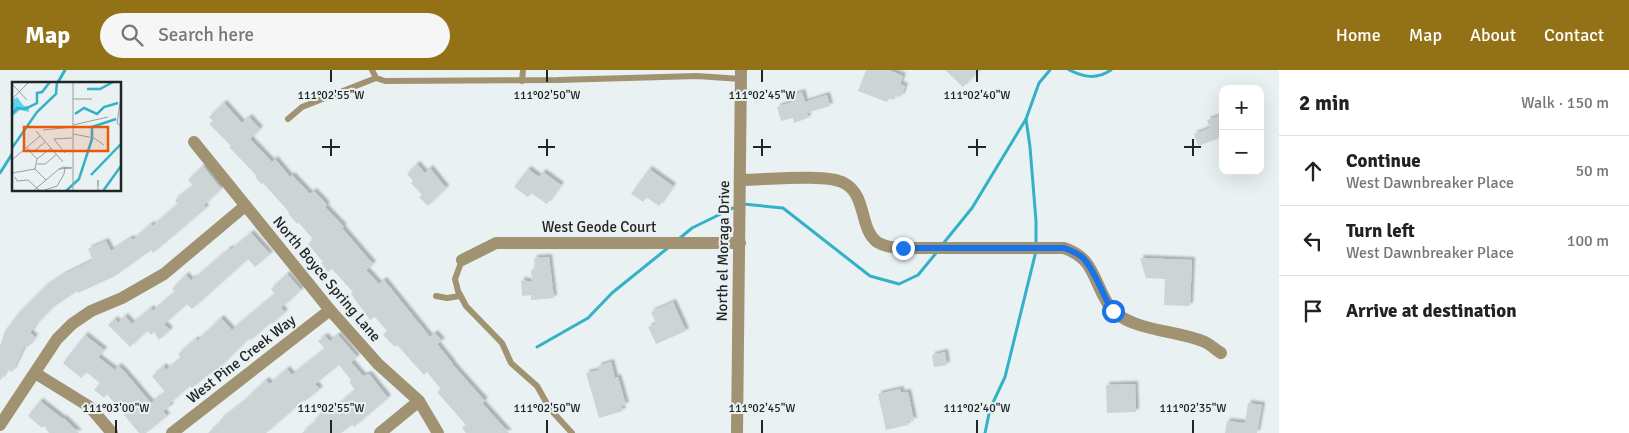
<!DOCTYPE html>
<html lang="en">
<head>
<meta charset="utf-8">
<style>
	:root { --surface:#fff; --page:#f6f6f6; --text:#222; --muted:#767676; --line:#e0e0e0; --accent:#927117 }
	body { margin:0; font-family:Signika,sans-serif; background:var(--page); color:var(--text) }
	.controls { position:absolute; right:15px; top:15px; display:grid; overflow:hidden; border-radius:10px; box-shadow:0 5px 20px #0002 }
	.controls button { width:45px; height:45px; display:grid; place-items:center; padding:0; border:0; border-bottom:1px solid var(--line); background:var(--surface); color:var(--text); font:25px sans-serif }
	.stop { position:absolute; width:15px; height:15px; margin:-11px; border:4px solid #1a73e8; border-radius:50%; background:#fff }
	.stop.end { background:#1a73e8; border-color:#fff; box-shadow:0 1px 5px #0008 }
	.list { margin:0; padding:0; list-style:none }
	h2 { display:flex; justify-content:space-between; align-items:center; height:65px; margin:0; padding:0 20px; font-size:21px }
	h2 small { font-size:16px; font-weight:400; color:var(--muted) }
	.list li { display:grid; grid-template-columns:32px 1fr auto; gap:15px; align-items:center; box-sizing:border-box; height:70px; padding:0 20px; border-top:1px solid var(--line) }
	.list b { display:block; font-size:19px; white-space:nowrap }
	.list p { margin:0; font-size:16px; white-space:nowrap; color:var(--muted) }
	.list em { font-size:16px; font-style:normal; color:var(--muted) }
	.icon { flex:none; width:28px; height:28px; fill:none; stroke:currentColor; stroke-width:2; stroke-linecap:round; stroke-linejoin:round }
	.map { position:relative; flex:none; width:1279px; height:363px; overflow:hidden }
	header { display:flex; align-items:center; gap:30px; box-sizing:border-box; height:70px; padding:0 25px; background:var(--accent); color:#fff }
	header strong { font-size:24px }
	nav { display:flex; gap:28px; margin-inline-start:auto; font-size:18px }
	.search { width:350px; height:45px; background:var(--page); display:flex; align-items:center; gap:12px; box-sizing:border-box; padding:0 18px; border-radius:28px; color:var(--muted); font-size:19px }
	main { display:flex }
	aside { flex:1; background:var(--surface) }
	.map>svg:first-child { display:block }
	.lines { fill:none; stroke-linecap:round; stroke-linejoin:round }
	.stream { stroke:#33b1c7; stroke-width:3 }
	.building { fill:#ccd4d5; filter:url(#shadow) }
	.service { stroke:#a19271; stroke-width:6 }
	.minor { stroke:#a19271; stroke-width:12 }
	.tertiary { stroke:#a19271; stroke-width:12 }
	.route { stroke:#1a73e8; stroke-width:6 }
	.ticks { fill:none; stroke:#222526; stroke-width:2 }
	.labels { text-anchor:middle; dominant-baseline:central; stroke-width:4; stroke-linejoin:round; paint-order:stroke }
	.street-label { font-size:15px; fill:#222526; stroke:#e9f1f2 }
	.inset-river { fill:none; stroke:#33b1c7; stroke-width:2.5 }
	.inset-road { fill:none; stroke:#999fa0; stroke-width:1 }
	.view { fill:#e8590c; fill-opacity:0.15; stroke:#e8590c; stroke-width:2.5 }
	.inset-edge { fill:none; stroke:#222526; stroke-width:2.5 }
	.ticks-label { font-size:12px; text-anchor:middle; fill:#222526; stroke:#e9f1f2; stroke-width:4; stroke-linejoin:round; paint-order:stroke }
</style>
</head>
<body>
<header>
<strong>Map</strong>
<div class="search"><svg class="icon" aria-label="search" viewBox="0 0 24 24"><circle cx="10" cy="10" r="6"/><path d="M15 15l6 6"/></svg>Search here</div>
<nav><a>Home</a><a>Map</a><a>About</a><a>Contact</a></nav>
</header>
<main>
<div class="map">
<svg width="1279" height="363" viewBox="0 0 1279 363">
	<defs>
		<filter id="shadow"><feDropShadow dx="3" dy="-3" stdDeviation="1" flood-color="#0004"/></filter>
	</defs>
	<rect width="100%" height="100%" fill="#e9f1f2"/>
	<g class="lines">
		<g class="stream">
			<path d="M 1069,0 C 1084,7 1096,10 1111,0"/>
			<polyline points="57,14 65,0"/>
			<polyline points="0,103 14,81"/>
			<polyline points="743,134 783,138 870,206 899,214 918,205 937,182"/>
			<polyline points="680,168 692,158 735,137"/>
			<polyline points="942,175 972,138 1026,49"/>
			<polyline points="1036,175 1036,151 1030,77 1026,49 1039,13 1050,0"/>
			<polyline points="537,277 588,248 612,223 669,177"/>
			<polyline points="985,363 990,339 1005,307 1036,181"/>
		</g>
	</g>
	<g class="building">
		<polygon points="866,0 889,0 903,6 900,14 905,16 901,27 896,25 894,30 889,28 887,32 858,21"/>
		<polygon points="945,0 980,0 963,17"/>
		<polygon points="802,22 805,32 827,25 830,36 807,43 808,48 794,53 793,48 781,51 777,37 792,32 790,26"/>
		<polygon points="224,33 242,53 249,47 260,59 250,69 272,92 275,89 290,107 292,105 310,124 314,121 327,135 325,137 344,157 342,158 373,194 366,200 379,214 384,210 430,267 435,263 442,271 437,274 453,294 452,294 485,331 482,333 509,363 466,363 462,358 466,355 437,322 441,319 427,302 424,305 397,275 395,277 383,265 387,261 375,247 370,250 351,224 353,222 332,199 328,202 321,193 323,192 308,174 313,169 298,152 297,154 288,143 289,142 263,113 261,114 255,106 256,105 229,77 231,76 209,54 213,51 209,47"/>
		<polygon points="1223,45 1223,67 1198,76 1194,64 1210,58 1207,50"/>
		<polygon points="417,94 425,103 430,98 446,118 428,136 419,127 422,125 411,113 413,111 407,104"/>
		<polygon points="203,96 221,119 204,135 206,138 153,183 151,180 115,206 78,223 77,221 52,238 36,254 30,263 35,267 28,277 25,275 12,302 7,299 0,311 0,276 5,261 18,244 45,217 63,205 93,190 88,179 106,171 111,181 131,168 133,170 151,154 153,156 178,134 175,130 193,116 188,110"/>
		<polygon points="528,99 539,107 543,102 561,115 547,134 531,123 528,127 514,117"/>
		<polygon points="649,99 673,116 659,136 646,127 643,132 631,124"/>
		<polygon points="251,163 270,184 255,197 248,189 192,239 187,234 164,254 170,260 159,270 154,262 151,265 147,261 130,277 108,255 115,249 118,253 125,246 132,254 151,238 153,241 175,222 172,219 186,205 191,211 193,208 194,209 230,178 231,180"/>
		<polygon points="549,187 554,228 531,230 531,225 522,226 521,210 532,212 531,200 535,200 534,188"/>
		<polygon points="1140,188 1192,190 1190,236 1164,235 1165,209 1146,208"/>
		<polygon points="287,204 301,220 281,238 285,242 272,254 270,253 251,270 249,268 212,305 210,303 192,318 190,316 169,334 171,336 163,341 167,346 146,363 139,363 107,324 104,328 94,320 100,313 86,302 81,308 63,293 85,265 104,280 98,287 115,300 118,296 123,300 151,333 165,322 152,306 164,296 166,300 181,288 178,284 196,269 197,271 221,248 232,260 275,224 271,219"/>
		<polygon points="673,232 686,261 656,274 648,257 656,254 651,242"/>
		<polygon points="338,265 357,287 351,292 363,306 369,304 388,328 354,357 352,355 341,363 302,363 316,351 315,349 330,337 332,340 355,320 349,312 351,310 339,295 315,314 320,319 305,331 304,330 266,363 208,363 221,352 220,350 241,334 266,310 270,314 287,299 292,305 325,279 318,271 325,266 330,271"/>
		<polygon points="945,282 947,295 934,297 932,285"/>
		<polygon points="611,292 615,308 618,307 626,335 621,336 623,341 599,348 586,303 599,300 598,296"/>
		<polygon points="1135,314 1136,342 1107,343 1106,315"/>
		<polygon points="901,319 901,323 908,322 914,351 907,350 908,355 886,360 878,324"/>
		<polygon points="40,331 63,349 64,348 79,363 49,363 44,356 42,358 28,346"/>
		<polygon points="1248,333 1262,335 1257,363 1225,363 1227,351 1245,353"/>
	</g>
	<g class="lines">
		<g class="service">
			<polyline points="372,0 376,8 385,11 558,10 697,6 741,9"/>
			<polyline points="522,11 523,0"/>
			<polyline points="288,49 302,37 376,8"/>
			<polyline points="462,190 455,209 458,221 466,236 502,273 511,293 537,316 550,339 572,363"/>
			<polyline points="436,226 447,228 460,226"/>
		</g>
		<g class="minor">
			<polyline points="194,72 330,240 378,294 419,331 438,363"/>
			<path d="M 741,110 C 764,110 827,103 844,113 C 867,125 859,158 877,172 C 885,177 895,178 903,178 L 1064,178 C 1089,187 1091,200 1102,223 C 1105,229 1109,237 1114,242 C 1139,262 1177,260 1205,272 C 1211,275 1216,280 1221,283"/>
			<polyline points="462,190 496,173 740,173"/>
			<polyline points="35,303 90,337 112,363"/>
			<polyline points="0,355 57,269 72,254 91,241 122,228 164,204 245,136"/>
			<polyline points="172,363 330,240"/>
			<polyline points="380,363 419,331"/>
		</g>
		<polyline class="tertiary" points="737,363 741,0"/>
	</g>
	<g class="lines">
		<path class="route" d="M 903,178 L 1064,178 C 1071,181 1079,183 1084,189 C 1097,204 1102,225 1113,241"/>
	</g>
	<path class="ticks" d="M 331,0 L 331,12M 547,0 L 547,12M 762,0 L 762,12M 977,0 L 977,12M 331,69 L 331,86M 547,69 L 547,86M 762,69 L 762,86M 977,69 L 977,86M 1193,69 L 1193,86M 322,77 L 340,77M 538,77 L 555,77M 753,77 L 771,77M 968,77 L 986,77M 1184,77 L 1201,77M 116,350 L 116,363M 331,350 L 331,363M 547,350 L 547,363M 762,350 L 762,363M 977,350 L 977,363M 1193,350 L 1193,363"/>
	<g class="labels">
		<g class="street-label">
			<text x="599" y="157">West Geode Court</text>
			<text transform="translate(723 181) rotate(-89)">North el Moraga Drive</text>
			<text transform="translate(327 209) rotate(50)">North Boyce Spring Lane</text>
			<text transform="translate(241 289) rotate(-38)">West Pine Creek Way</text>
		</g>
	</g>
	<g transform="translate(12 12)">
		<rect width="109" height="109" fill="#e9f1f2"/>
		<path d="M 5,15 L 12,24 L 17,24 L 17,30 L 8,28 L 1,34 L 0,18 Z" fill="#60d4ea"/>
		<path class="inset-river" d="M 75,7 L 88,7 L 101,0M 1,31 L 5,26 L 13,27 L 25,21 L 25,11 L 30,10 L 38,0M 63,32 L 72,26 L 85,32 L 92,25 L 106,21M 0,66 L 25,30 L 44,12 L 45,0M 79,93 L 109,62M 54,109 L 67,97 L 80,57 L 80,45 L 104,37M 91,109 L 109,84"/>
		<path class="inset-road" d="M 0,2 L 15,18M 109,15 L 105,41 L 109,44M 0,17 L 17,0M 61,17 L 80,17M 61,43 L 96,35M 31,48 L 61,45M 24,49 L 51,80M 61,52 L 82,56 L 92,63M 14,65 L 25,77 L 23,87M 21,70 L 33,60M 53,71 L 42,57 L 60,56M 25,77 L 39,66M 0,78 L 28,54M 25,82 L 33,82 L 44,73M 0,91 L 23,87 L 34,98M 3,95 L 5,99 L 16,98 L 27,108M 21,109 L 47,87 L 51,85 L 60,86 L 47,87M 30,109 L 45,104 L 52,92 L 53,85M 61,109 L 61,0M 86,109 L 86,98 L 86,104"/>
		<path class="view" d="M 12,45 L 96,45 L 96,69 L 12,69 Z"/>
		<rect width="109" height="109" class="inset-edge"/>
	</g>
	<g class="ticks-label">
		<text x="331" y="29">111°02'55"W</text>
		<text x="547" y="29">111°02'50"W</text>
		<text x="762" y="29">111°02'45"W</text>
		<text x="977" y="29">111°02'40"W</text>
		<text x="116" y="342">111°03'00"W</text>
		<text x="331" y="342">111°02'55"W</text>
		<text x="547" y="342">111°02'50"W</text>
		<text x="762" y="342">111°02'45"W</text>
		<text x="977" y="342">111°02'40"W</text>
		<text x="1193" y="342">111°02'35"W</text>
	</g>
</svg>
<div class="controls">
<button>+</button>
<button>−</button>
</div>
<div class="stop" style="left:1113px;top:241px"></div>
<div class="stop end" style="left:903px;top:178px"></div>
</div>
<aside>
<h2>2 min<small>Walk · 150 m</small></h2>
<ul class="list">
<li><svg class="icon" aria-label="ahead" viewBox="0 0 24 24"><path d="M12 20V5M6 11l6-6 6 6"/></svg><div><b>Continue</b><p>West Dawnbreaker Place</p></div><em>50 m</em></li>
<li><svg class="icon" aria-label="left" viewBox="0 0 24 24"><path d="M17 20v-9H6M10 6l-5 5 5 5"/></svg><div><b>Turn left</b><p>West Dawnbreaker Place</p></div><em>100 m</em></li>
<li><svg class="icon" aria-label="arrive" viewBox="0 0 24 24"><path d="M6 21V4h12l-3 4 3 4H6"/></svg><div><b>Arrive at destination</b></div></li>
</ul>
</aside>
</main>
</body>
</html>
